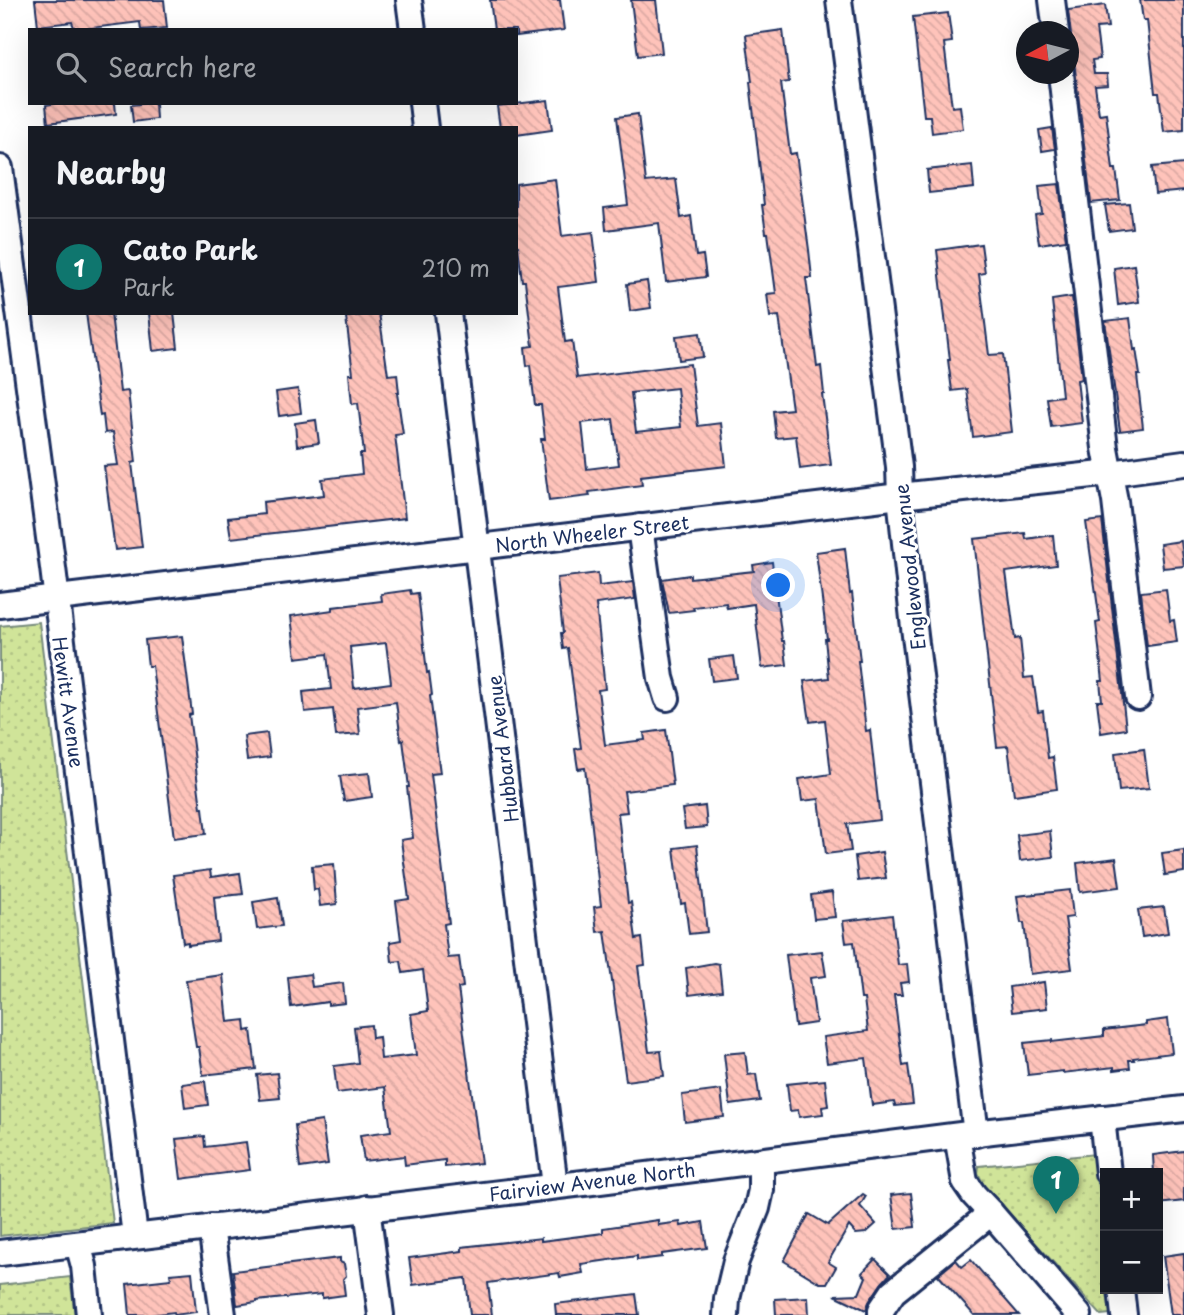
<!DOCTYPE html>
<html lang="en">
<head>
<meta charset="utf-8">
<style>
	:root { --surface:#171b24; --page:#242831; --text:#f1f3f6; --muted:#9ea1a6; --line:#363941; --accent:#0f766e }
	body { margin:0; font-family:"Playpen Sans",sans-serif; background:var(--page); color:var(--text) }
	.controls { position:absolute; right:21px; bottom:21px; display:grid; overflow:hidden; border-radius:0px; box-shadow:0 7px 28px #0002 }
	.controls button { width:63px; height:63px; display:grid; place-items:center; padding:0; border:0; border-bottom:2px solid var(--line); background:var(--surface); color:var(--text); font:35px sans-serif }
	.compass { position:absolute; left:1016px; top:21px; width:63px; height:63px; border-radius:50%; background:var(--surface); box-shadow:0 7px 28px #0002; rotate:263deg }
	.you { position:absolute; left:779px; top:586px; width:24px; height:24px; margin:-18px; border:5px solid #fff; border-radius:50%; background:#1a73e8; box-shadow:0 0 0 10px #1a73e833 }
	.badge { display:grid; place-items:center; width:46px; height:46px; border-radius:50%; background:var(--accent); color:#fff; font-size:23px; font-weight:700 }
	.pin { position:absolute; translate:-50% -58px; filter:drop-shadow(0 2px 4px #0008) }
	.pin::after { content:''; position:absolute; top:37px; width:24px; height:21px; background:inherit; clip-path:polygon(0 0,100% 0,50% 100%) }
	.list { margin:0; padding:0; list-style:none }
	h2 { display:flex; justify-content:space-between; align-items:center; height:91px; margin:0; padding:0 28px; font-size:30px }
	h2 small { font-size:23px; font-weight:400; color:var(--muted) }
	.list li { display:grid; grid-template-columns:46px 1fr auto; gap:21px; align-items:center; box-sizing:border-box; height:98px; padding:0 28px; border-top:2px solid var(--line) }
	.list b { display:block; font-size:26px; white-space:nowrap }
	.list p { margin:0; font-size:23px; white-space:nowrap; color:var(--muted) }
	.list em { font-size:23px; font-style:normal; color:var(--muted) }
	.icon { flex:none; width:38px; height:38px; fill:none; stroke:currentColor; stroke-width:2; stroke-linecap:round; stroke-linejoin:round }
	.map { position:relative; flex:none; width:1184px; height:1315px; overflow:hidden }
	.search { position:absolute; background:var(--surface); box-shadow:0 7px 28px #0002; left:28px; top:28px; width:490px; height:77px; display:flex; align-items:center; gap:18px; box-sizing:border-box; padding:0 24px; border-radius:0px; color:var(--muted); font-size:26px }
	.panel { position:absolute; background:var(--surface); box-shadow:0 7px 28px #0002; left:28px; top:126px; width:490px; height:189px; border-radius:0px }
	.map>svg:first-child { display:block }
	.grass { fill:url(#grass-dots); stroke:#768a7c; stroke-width:2 }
	.building { fill:url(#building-back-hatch); stroke:#1b2f5e; stroke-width:2; fill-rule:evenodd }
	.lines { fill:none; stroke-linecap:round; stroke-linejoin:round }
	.minor-casing { stroke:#1b2f5e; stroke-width:30 }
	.minor { stroke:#fff; stroke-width:24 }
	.labels { text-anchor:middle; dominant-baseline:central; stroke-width:6; stroke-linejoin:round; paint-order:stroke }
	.street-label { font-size:19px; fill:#1b2f5e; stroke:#fff }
</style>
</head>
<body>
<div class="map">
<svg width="1184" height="1315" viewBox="0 0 1184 1315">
	<defs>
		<pattern id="grass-dots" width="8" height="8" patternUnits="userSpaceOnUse" patternTransform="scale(1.75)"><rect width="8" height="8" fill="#d0e499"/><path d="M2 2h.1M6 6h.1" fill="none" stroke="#b2c486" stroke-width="1.8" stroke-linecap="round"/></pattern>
		<pattern id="building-back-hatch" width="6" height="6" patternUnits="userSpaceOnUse" patternTransform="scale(1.75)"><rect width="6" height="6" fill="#ffc3ba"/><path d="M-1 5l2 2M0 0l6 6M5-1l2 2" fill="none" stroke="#daa8a2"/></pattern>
	</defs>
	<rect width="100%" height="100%" fill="#fff"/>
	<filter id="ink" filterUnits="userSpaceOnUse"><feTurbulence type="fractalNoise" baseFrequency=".0143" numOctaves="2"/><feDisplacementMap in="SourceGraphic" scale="14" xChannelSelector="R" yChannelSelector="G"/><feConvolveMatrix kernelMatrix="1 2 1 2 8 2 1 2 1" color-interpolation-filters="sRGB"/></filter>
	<g filter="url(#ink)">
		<g class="grass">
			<polygon points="39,622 113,1223 0,1236 0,626"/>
			<polygon points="1095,1154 1105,1242 1105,1289 1111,1289 1113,1308 1110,1314 1101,1315 984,1186 978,1173 979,1166"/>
			<polygon points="70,1277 75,1315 0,1315 0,1285"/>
		</g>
		<g class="building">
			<polygon points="35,0 164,0 167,28 141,30 140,22 75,30 72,22 38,26"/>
			<polygon points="490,0 560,0 564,30 516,36 516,30 494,30"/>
			<polygon points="631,0 656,0 662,53 638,56"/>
			<polygon points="1140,0 1184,0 1184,130 1164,132 1159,93 1155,93 1147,20 1143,20"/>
			<polygon points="1105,5 1108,27 1096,28 1100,59 1092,60 1094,74 1107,74 1108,85 1095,86 1099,114 1106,113 1113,169 1116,169 1120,200 1091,203 1068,10"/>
			<polygon points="948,13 952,42 944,43 952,107 960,106 963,129 932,133 930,116 924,116 913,17"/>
			<polygon points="783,30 789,82 781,83 790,154 796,153 809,250 812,278 806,278 817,367 821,366 824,394 822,394 831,465 800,469 796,436 776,438 773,411 792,409 779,316 770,317 767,294 776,293 768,233 766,233 762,205 764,205 750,82 752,82 746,35"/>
			<polygon points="548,100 552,130 516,135 516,128 500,128 497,106"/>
			<polygon points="57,103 115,103 116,114 48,123 46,105"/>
			<polygon points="147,103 155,103 156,119 133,122 131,105"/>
			<polygon points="638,114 646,182 676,179 681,218 691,216 696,256 703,255 706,277 666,282 659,223 606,230 604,208 628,205 617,117"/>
			<polygon points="1052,128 1055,149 1042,151 1039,130"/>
			<polygon points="1184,164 1184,191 1155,194 1152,167"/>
			<polygon points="972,165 974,188 929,193 927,170"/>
			<path d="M 555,179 L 562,236 L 593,232 L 599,282 L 558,287 L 565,342 L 572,341 L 577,378 L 690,364 L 698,426 L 721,423 L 726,466 L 641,476 L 642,485 L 589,492 L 590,496 L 549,501 L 541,439 L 545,439 L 541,405 L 535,405 L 530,365 L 527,366 L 525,347 L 533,346 L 525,281 L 522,281 L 518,246 L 516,246 L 516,184 ZM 677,388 L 681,427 L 636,432 L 631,393 ZM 613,419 L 619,465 L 587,469 L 582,423 Z"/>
			<polygon points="1059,184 1066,240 1039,244 1035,215 1042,214 1039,186"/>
			<polygon points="1129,203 1132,228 1109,231 1105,205"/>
			<polygon points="981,244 985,273 979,274 989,355 1003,354 1012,432 973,437 967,389 952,391 948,360 950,360 937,250"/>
			<polygon points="1134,265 1139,302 1118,305 1114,268"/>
			<polygon points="647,281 651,308 630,311 627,284"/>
			<polygon points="1072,297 1082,379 1077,380 1082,423 1051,427 1047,398 1062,396 1052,300"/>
			<polygon points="86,313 111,313 120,392 128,391 136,462 132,463 142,547 115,550 104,466 118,465 113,432 105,433 103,415 100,416"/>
			<polygon points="149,313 174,313 178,348 153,351"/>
			<polygon points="379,313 388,375 397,374 399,393 397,393 403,434 395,435 405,518 231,538 228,518 264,514 263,502 324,495 322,479 362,474 360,454 364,454 358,403 352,404 349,374 353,374 346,317"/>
			<polygon points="1130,318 1134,350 1136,349 1140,375 1137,375 1143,428 1120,431 1105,321"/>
			<polygon points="700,333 703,357 679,360 676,336"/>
			<polygon points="298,389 301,413 279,416 276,392"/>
			<polygon points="316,420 319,443 297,446 295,423"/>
			<polygon points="1102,520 1126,729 1101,733 1097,701 1102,701 1100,681 1103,681 1096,623 1100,622 1086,522"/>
			<polygon points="1025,533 1026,539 1053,535 1056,565 1006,572 1015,639 1020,638 1024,678 1033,677 1038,712 1043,711 1048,758 1053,757 1057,789 1014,795 1008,746 997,747 974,539"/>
			<polygon points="1181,541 1184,566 1163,568 1160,544"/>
			<polygon points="845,548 850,594 852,593 860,661 858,661 866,731 870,730 880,820 847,824 851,851 826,854 819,799 802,801 799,779 831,774 825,720 810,722 804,681 829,678 825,639 827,639 816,552"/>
			<polygon points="772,562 782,641 784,641 787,665 762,668 754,604 727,608 726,603 693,607 694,610 669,613 662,579 690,575 690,578 754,571 753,565"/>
			<polygon points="598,573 599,586 633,582 635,599 596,604 605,689 598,690 605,745 645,740 644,733 666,730 673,785 624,791 627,812 618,813 628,903 631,902 636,939 642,938 645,965 638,966 649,1052 661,1051 664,1076 626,1081 605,931 597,932 594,907 601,906 592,827 585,768 578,769 575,749 581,748 568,648 563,649 561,633 563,633 557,578"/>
			<polygon points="1166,589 1170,621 1174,620 1177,642 1147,646 1141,592"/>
			<path d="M 410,590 L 411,594 L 418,593 L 427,673 L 429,672 L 432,695 L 430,696 L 440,773 L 431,774 L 449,923 L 444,924 L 448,958 L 459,957 L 463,987 L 458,988 L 481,1163 L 445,1167 L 445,1160 L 405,1165 L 404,1156 L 364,1161 L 360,1135 L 391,1131 L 385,1087 L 337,1093 L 334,1066 L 358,1063 L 354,1027 L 371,1025 L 372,1038 L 379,1037 L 381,1059 L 416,1055 L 411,1014 L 428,1011 L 423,970 L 403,973 L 401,961 L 392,962 L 390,942 L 401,940 L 396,901 L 409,899 L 401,840 L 413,838 L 407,787 L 409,787 L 403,740 L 401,741 L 396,702 L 357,707 L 360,734 L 336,736 L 333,709 L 305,712 L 303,692 L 331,689 L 327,654 L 296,658 L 291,616 L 333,610 L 333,607 L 382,601 L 381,594 ZM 386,643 L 391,683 L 354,688 L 350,647 Z"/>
			<polygon points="182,636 192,714 189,715 201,808 203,808 206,834 174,838 152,666 148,666 145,640"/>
			<polygon points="734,656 737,678 712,681 709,659"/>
			<polygon points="267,733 270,757 247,760 244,736"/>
			<polygon points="1144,749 1149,788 1119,791 1115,753"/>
			<polygon points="369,773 372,797 344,801 340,776"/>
			<polygon points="705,806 707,827 685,829 682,809"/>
			<polygon points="1050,831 1053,857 1020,861 1017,835"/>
			<polygon points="697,845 707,932 689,934 685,903 681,904 674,848"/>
			<polygon points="1184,850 1184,872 1165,875 1162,853"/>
			<polygon points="882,852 886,878 858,881 855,856"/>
			<polygon points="1116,858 1120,887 1080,892 1077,863"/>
			<polygon points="334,864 337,904 320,906 318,889 314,890 312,866"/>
			<polygon points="210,870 211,877 240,873 243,894 214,897 218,941 188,945 188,942 183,943 173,875"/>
			<polygon points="1070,890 1073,917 1065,918 1072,969 1030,974 1024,923 1021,923 1017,896"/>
			<polygon points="832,892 835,917 814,919 811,895"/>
			<polygon points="278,898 282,926 257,929 253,902"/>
			<polygon points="1164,907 1168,933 1142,937 1138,910"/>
			<polygon points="892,915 898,965 907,964 909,982 900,983 902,995 894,995 903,1066 908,1065 913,1104 895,1106 894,1102 872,1105 866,1058 827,1063 823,1037 868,1031 864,999 861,999 854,942 846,943 843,921"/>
			<polygon points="822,951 826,976 810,978 816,1023 795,1026 786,955"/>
			<polygon points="714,963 719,964 722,991 689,995 686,968"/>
			<polygon points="310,974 312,987 343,983 345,1003 328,1005 328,1002 291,1007 288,977"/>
			<polygon points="223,975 228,1022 245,1020 246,1031 251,1030 256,1069 203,1075 199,1047 196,1047 186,980"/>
			<polygon points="1044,982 1047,1008 1012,1012 1009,987"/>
			<polygon points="1168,1019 1172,1053 1133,1058 1134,1060 1129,1060 1130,1068 1114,1070 1114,1067 1063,1073 1063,1071 1028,1075 1024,1043 1052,1040 1052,1042 1104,1036 1104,1030 1146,1025 1146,1022"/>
			<polygon points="745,1052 748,1075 756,1074 760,1101 730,1105 724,1054"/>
			<polygon points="277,1073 280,1098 260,1100 257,1075"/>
			<polygon points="825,1080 828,1106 822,1107 823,1114 799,1117 798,1110 790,1111 787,1084"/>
			<polygon points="205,1081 208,1105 185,1108 182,1084"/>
			<polygon points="721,1090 724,1117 685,1122 682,1095"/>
			<polygon points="322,1121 328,1164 300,1168 295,1125"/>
			<polygon points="204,1136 205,1147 246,1142 250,1170 181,1179 176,1139"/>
			<polygon points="1184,1151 1184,1201 1158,1204 1158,1173 1154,1173 1153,1155"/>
			<polygon points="911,1193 915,1227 896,1229 891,1195"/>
			<polygon points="863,1194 866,1196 860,1206 876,1224 866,1233 856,1234 849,1226 828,1262 836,1267 827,1283 820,1283 784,1261 809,1214 828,1225"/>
			<polygon points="658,1220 658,1225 680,1222 681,1226 703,1222 707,1248 662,1254 662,1257 637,1260 637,1256 581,1264 583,1273 560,1277 559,1273 488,1283 492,1315 470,1315 466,1278 413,1285 409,1258 462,1251 462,1247 541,1238 541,1241 603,1233 603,1228"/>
			<polygon points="1184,1253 1184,1315 1171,1315 1163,1256"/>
			<polygon points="340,1258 340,1262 344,1264 346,1276 343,1279 345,1295 322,1298 322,1294 257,1301 257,1302 237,1305 233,1271"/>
			<polygon points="875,1259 890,1274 881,1284 869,1302 866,1310 835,1295 859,1294 866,1277 862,1273"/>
			<polygon points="956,1260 962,1267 971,1260 1019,1315 974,1315 938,1275"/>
			<polygon points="192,1272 196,1312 175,1315 174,1312 150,1315 130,1315 127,1284 171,1279 170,1274"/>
			<polygon points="636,1294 639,1315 556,1315 555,1304"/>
			<polygon points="808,1297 809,1315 776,1315 775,1299"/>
		</g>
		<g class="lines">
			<defs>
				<g id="minor">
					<polyline points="409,0 413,30"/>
					<polyline points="839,0 899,467 900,496 913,619 976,1134"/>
					<polyline points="1052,0 1056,32"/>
					<polyline points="1061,74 1105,448 1115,501 1138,697"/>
					<polyline points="422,103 425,128"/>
					<polyline points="0,168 53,568 135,1236"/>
					<polyline points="448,313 555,1186"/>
					<polyline points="640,527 661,678 667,698"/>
					<polyline points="0,605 900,496 1111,473 1184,463"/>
					<polyline points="1102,1118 1108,1173"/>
					<polyline points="957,1136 965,1182 974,1195 991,1213 1079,1315"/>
					<polyline points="367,1208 381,1315"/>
					<polyline points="211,1227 223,1315"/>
					<polyline points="78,1244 84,1266 89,1315"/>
					<polyline points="0,1253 592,1182 992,1131 1184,1109"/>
					<polyline points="1121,1289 1124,1315"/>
					<polyline points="726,1315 727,1299 736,1261 757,1208 761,1190 761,1161"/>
					<polyline points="881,1315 881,1310 893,1292 991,1213"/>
				</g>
			</defs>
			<use href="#minor" class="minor-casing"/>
			<use href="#minor" class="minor"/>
		</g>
	</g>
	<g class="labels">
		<g class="street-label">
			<text transform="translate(592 533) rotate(-7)">North Wheeler Street</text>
			<text transform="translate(909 567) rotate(-96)">Englewood Avenue</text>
			<text transform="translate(69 702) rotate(82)">Hewitt Avenue</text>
			<text transform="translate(502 749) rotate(-97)">Hubbard Avenue</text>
			<text transform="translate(592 1181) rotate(-7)">Fairview Avenue North</text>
		</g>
	</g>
</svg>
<div class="controls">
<button>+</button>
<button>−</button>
</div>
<svg class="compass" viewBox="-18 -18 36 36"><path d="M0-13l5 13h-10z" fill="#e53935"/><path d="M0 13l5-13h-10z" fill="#9ea1a6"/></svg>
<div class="you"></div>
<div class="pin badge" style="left:1056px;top:1214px">1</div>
<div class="search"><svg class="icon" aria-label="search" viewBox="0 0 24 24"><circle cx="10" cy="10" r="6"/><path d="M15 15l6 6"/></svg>Search here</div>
<section class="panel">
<h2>Nearby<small></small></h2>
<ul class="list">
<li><span class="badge">1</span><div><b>Cato Park</b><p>Park</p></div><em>210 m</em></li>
</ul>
</section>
</div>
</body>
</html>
